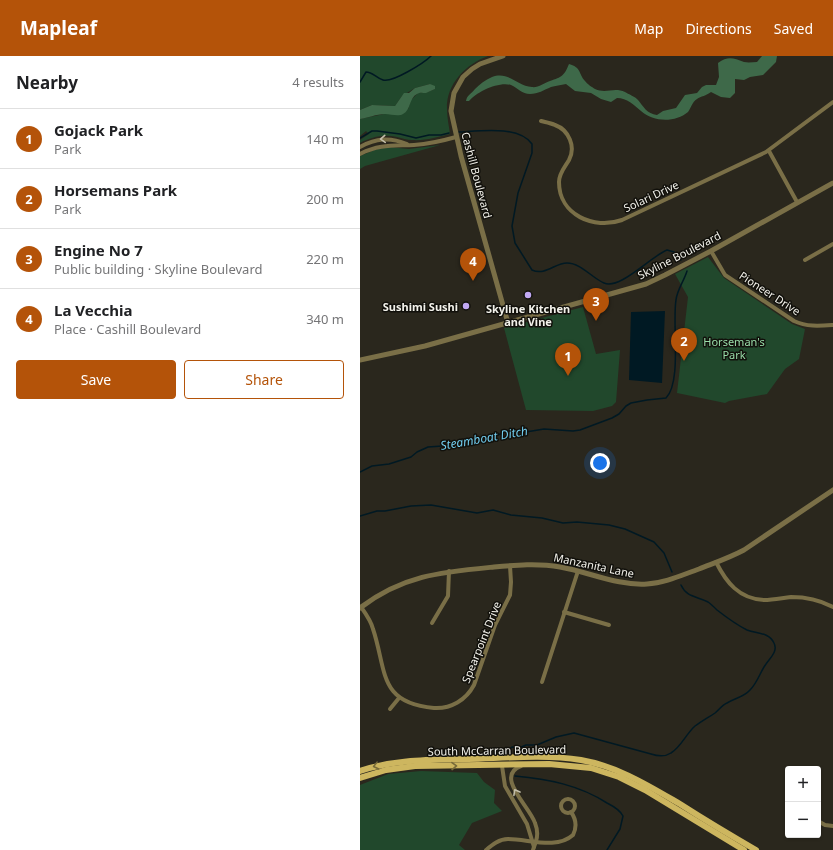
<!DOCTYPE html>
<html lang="en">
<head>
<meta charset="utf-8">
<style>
	:root { --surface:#fff; --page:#f6f6f6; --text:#202124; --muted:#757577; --line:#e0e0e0; --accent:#b45309 }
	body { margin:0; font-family:"Noto Sans",sans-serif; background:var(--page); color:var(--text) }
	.controls { position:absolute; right:12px; bottom:12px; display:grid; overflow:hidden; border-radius:4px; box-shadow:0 1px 3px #0004 }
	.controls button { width:36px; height:36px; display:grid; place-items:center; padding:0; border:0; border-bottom:1px solid var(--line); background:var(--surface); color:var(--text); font:20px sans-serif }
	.you { position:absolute; left:240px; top:407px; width:14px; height:14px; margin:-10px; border:3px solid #fff; border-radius:50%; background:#1a73e8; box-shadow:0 0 0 6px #1a73e833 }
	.badge { display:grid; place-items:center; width:26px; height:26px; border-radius:50%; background:var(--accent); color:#fff; font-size:13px; font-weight:700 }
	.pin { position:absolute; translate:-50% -33px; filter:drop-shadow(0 1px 2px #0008) }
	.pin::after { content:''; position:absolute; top:21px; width:14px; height:12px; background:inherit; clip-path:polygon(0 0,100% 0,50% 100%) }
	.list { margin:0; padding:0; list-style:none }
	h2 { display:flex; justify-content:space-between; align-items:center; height:52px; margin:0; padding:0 16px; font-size:17px }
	h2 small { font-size:13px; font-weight:400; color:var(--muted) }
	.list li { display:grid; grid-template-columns:26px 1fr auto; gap:12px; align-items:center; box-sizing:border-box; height:60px; padding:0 16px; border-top:1px solid var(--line) }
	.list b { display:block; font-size:15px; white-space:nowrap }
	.list p { margin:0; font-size:13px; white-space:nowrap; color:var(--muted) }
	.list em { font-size:13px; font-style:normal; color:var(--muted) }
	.actions { display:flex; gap:8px; padding:12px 16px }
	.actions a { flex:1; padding:9px 0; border:1px solid var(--accent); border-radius:4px; text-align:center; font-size:14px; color:var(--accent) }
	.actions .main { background:var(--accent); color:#fff }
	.map { position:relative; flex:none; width:473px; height:794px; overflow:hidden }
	header { display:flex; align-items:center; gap:24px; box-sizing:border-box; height:56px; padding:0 20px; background:var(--accent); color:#fff }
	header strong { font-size:19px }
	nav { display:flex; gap:22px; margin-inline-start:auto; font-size:14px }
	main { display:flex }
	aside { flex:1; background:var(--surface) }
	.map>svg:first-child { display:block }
	.green { fill:#21482c }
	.forest { fill:#3e6949 }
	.water { fill:#001923 }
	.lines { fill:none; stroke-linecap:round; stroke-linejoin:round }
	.stream { stroke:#001923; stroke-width:1.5 }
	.minor { stroke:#7a6f47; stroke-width:4 }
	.tertiary { stroke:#7a6f47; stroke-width:5 }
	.primary { stroke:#cdb65f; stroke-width:6 }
	.oneway { stroke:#c3bea9 }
	.oneway2 { stroke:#786b39 }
	.poi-dot { fill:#c1a8f3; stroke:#11100b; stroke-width:1.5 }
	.labels { text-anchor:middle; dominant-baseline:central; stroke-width:3; stroke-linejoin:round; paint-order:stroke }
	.street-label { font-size:11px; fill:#f3f2eb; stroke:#11100b }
	.poi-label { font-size:11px; font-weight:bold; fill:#f3f2eb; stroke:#11100b; text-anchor:end }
	.park-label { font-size:11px; fill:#9adeaa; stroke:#11100b }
	.water-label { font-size:12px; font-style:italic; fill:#72cef0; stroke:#11100b }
</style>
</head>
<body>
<header>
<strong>Mapleaf</strong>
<nav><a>Map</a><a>Directions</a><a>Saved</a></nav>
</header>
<main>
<aside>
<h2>Nearby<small>4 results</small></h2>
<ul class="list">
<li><span class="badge">1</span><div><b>Gojack Park</b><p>Park</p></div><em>140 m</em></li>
<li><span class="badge">2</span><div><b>Horsemans Park</b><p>Park</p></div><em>200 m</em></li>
<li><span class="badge">3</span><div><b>Engine No 7</b><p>Public building · Skyline Boulevard</p></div><em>220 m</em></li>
<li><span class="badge">4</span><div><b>La Vecchia</b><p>Place · Cashill Boulevard</p></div><em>340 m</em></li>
</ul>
<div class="actions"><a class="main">Save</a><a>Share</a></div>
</aside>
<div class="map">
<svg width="473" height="794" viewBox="0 0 473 794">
	<rect width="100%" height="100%" fill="#2a271d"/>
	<g class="green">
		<path d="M 0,0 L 128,0 C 106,8 86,28 87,53 C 87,62 89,70 90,78 C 78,81 65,85 52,84 C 47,84 42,82 37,81 C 23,78 12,81 0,87 L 0,84 L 9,78 L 6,75 L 0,80 L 0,63 L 48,53 L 51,44 L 58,37 L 68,36 L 75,33 L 70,28 L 55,32 L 42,40 L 35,50 L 12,49 L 0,54 Z"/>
		<polygon points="80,89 5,110 0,113 0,100 17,93 29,91 49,93"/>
		<polygon points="348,201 364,222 432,268 445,273 439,303 425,313 407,338 369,345 365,347 317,337 328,241 315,218"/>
		<polygon points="223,251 236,298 260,294 256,346 252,350 233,355 166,354 144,272"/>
		<polygon points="61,715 117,717 124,726 135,734 134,747 142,755 112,767 99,789 105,794 0,794 0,729 28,718"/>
	</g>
	<g class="forest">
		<path d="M 402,0 L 417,0 L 416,6 L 403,19 L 390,21 L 384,24 L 375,23 L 375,37 L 370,42 L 361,41 L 351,36 C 346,40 341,40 337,43 C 332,46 331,52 328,56 C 315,67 293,66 281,55 C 274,49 267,42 257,42 L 251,46 L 241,43 L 231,37 L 215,35 L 206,28 C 201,29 195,30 191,31 C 184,34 178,38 170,38 C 162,38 158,32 151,29 C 139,25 116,36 109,45 L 106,45 C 107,39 111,38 115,33 C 120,28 125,24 132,21 C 149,15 157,30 172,31 C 178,32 184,27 190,25 C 202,21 204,20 209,8 C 222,12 218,17 225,25 C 227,28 232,31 235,33 C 246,38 254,31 265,36 C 268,38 276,41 278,44 C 283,50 287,58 297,59 L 303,55 L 316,52 L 325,39 L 337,37 L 342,31 L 346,29 L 356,29 L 359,21 L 358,7 C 368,0 373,2 384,6 C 389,7 393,6 397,6 Z"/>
		<path d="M 70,28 L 75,30 L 75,33 C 72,34 69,36 66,37 C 63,37 60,36 57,38 C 49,42 51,54 43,58 C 38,61 31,58 25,58 C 16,58 8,62 0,63 L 0,54 L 12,49 L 35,50 L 44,37 L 49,37 L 55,32 Z"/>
	</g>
	<polygon class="water" points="305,255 302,327 269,324 271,256"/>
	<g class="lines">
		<g class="stream">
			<path d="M 0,26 L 6,16 C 13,16 16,22 23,24 C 32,27 64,7 71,0"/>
			<path d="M 99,76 C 119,75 159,69 172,88 L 172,97 L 158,137 L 152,170 L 155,187 L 172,214 C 185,220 195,207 207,207 C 221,207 232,222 244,227 C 260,234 290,201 307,194 L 314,196 L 321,204"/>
			<polyline points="0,82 12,75 17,75 40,78 56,82 69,79 81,79 89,77"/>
			<path d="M 0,416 L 12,410 L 29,408 L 51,401 L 57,396 L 68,391 L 97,389 L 110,385 L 132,382 L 144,376 L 166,376 L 184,373 L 213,375 L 220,374 L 252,362 L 259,358 L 266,350 L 271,347 L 287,344 L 306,342 C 322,326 312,267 316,244 C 317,234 324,225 327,215"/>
			<polyline points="0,460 17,455 25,455 51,450 71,449 117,457 133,454 151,459 182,462 203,467 217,466 249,469 265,473 294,486 304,497 312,516"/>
			<path d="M 147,695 L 152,691 L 159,692 L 166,689 L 177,689 L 196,681 L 214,677 L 291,698 C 297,700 305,701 311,697 C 321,691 326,678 335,670 C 342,665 349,661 355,657 C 359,654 362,649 367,647 C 375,642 384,641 390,634 C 398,626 400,616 406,608 C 411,601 418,595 414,587 C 409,576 397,578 387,574 C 377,569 366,561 357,554 C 354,551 351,548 348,546 C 337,540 327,542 321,529"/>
			<path d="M 155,720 C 188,723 219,729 247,747 C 253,750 260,754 263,760 L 260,773 L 247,794"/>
		</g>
		<g class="minor">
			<path d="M 181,65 C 185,66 191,67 195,69 C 209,74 216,91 209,104 C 205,111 199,117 199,126 C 199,159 234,174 262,164 L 406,96 L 473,46"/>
			<path d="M 0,91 C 16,82 30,81 47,88"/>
			<polyline points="409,95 437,146"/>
			<path d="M 0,98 C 19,88 34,90 54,89 C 68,88 82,85 96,81"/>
			<path d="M 351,195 L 365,219 L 434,265 C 447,271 459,270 473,269"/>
			<polyline points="445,204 473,188"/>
			<path d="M 356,506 C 366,526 379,543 404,544 C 413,544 422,542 431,541 C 446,541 460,544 473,551"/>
			<path d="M 1,551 C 6,558 11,565 13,573 C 27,615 18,647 74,652 C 91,653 106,644 114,629 L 135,569 L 150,539 L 151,526 L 150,510"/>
			<polyline points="204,556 249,569"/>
			<polyline points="72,567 88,540 89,515"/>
			<polyline points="182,626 218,515"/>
			<polyline points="30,653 39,642"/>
			<polyline points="142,710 145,730 167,768 174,791"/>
			<path d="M 161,710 C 134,720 170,751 175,767 C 177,772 178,779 176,785 C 175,789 174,790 173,794"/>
			<circle cx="208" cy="750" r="7"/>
			<polyline points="458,765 465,769 473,770"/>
			<path d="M 126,794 C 132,789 139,783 148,783 C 169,783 196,794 213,779 C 217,771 216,763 211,756"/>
		</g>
		<g class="tertiary">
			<polyline points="143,0 120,8 112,13 103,21 94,37 91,55 101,100 148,267"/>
			<polyline points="0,304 65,290 286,228 305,219 351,195 473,127"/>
			<path d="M 0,552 C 43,519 82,516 134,511 C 156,509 178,507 200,511 C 229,516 258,530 287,528 C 305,527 322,519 339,513 C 354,507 369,502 384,494 L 473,434"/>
		</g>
		<g class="primary">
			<path d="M 0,715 C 35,703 72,704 108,703 C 145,702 184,698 221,704 C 257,710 289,730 320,748 C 345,764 370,779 396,794"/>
			<polyline points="0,722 26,714 55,710 189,708 231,712 259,721 285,734 384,794"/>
		</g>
	</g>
	<defs><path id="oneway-chevron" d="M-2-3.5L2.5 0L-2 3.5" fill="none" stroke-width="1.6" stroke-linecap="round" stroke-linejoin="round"/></defs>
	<g class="oneway">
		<use href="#oneway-chevron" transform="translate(23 83) rotate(176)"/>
		<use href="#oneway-chevron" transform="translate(156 736) rotate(-119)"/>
	</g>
	<g class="oneway2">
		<use href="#oneway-chevron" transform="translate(16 710) rotate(166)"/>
		<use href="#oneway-chevron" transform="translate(94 710) rotate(-1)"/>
	</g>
	<g class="poi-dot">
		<circle cx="168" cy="239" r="4"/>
		<circle cx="106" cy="250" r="4"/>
	</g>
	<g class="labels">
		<g class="street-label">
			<text transform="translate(117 119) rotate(75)">Cashill Boulevard</text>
			<text transform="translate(291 140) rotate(-25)">Solari Drive</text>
			<text transform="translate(319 199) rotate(-27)">Skyline Boulevard</text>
			<text transform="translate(410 237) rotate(33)">Pioneer Drive</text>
			<text transform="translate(234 509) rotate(12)">Manzanita Lane</text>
			<text transform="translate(121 586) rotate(-68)">Spearpoint Drive</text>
			<text transform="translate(137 694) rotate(-1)">South McCarran Boulevard</text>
		</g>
		<g class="poi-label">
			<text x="98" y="250">Sushimi Sushi</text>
			<text x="168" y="252" text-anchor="middle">Skyline Kitchen<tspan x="168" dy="13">and Vine</tspan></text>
		</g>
		<g class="park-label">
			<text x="374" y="285">Horseman's<tspan x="374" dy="13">Park</tspan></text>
		</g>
		<g class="water-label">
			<text transform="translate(124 382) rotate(-10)">Steamboat Ditch</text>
		</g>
	</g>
</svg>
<div class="controls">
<button>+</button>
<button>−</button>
</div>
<div class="you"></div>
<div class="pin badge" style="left:208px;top:320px">1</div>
<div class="pin badge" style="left:324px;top:305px">2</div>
<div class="pin badge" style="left:236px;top:265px">3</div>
<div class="pin badge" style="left:113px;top:225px">4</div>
</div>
</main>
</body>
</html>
